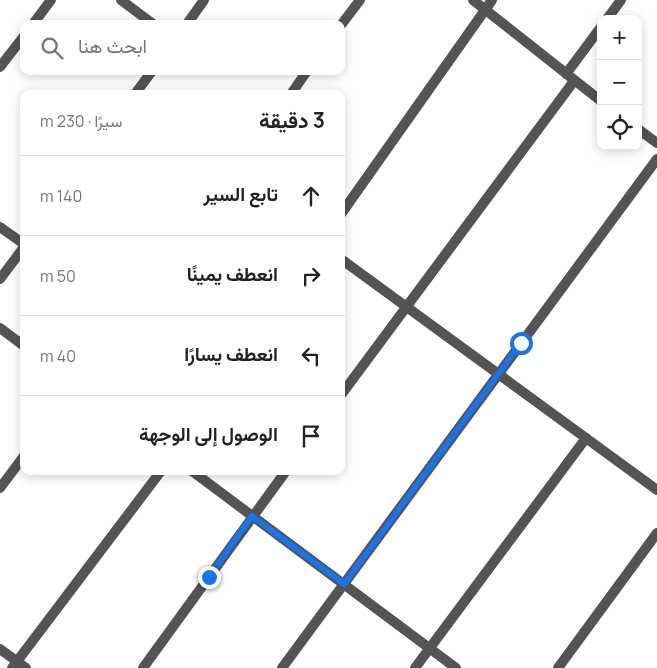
<!DOCTYPE html>
<html lang="ar">
<head>
<meta charset="utf-8">
<style>
	:root { --surface:#fff; --page:#f2f2f2; --text:#222; --muted:#767676; --line:#e0e0e0 }
	body { margin:0; font-family:Manrope,Vazirmatn,sans-serif; background:var(--page); color:var(--text); direction:rtl }
	.controls { position:absolute; right:15px; top:15px; display:grid; overflow:hidden; border-radius:10px; box-shadow:0 2px 12px #0003 }
	.controls button { width:45px; height:45px; display:grid; place-items:center; padding:0; border:0; border-bottom:1px solid var(--line); background:var(--surface); color:var(--text); font:25px sans-serif }
	.stop { position:absolute; width:15px; height:15px; margin:-11px; border:4px solid #1a73e8; border-radius:50%; background:#fff }
	.stop.end { background:#1a73e8; border-color:#fff; box-shadow:0 1px 5px #0008 }
	.list { margin:0; padding:0; list-style:none }
	h2 { display:flex; justify-content:space-between; align-items:center; height:65px; margin:0; padding:0 20px; font-size:21px }
	h2 small { font-size:16px; font-weight:400; color:var(--muted) }
	.list li { display:grid; grid-template-columns:32px 1fr auto; gap:15px; align-items:center; box-sizing:border-box; height:80px; padding:0 20px; border-top:1px solid var(--line) }
	.list b { display:block; font-size:19px; white-space:nowrap }
	.list em { font-size:16px; font-style:normal; color:var(--muted) }
	.icon { flex:none; width:28px; height:28px; fill:none; stroke:currentColor; stroke-width:2; stroke-linecap:round; stroke-linejoin:round }
	.map { position:relative; flex:none; width:657px; height:668px; overflow:hidden; direction:ltr }
	.search { position:absolute; background:var(--surface); box-shadow:0 2px 12px #0003; left:20px; top:20px; width:325px; height:55px; display:flex; align-items:center; gap:12px; box-sizing:border-box; padding:0 18px; border-radius:10px; color:var(--muted); font-size:19px }
	.panel { position:absolute; background:var(--surface); box-shadow:0 2px 12px #0003; left:20px; top:90px; width:325px; height:385px; border-radius:10px; direction:rtl }
	.map>svg:first-child { display:block }
	.lines { fill:none; stroke-linecap:round; stroke-linejoin:round }
	.minor { stroke:#545454; stroke-width:10 }
	.tertiary { stroke:#545454; stroke-width:10 }
	.route { stroke:#1a73e8; stroke-width:6 }
</style>
</head>
<body>
<div class="map">
<svg width="657" height="668" viewBox="0 0 657 668">
	<rect width="100%" height="100%" fill="#fff"/>
	<g class="lines">
		<g class="minor">
			<polyline points="121,0 153,24"/>
			<polyline points="607,19 621,0"/>
			<polyline points="33,24 51,0"/>
			<polyline points="341,25 360,0"/>
			<polyline points="0,67 24,36"/>
			<polyline points="566,74 601,27"/>
			<polyline points="291,94 307,71"/>
			<polyline points="341,214 492,0"/>
			<polyline points="0,227 24,244"/>
			<polyline points="341,259 657,490"/>
			<polyline points="0,328 24,346"/>
			<polyline points="341,395 574,81"/>
			<polyline points="192,471 456,668"/>
			<polyline points="0,488 24,456"/>
			<polyline points="0,649 26,668"/>
			<polyline points="12,668 161,471"/>
			<polyline points="143,668 286,471"/>
			<polyline points="282,668 657,159"/>
			<polyline points="415,668 586,438"/>
			<polyline points="558,668 657,533"/>
		</g>
		<g class="tertiary">
			<polyline points="473,0 601,101"/>
			<polyline points="187,24 204,0"/>
			<polyline points="135,94 152,71"/>
			<polyline points="638,129 657,143"/>
			<polyline points="0,279 24,247"/>
		</g>
	</g>
	<g class="lines">
		<polyline class="route" points="209,577 252,516 344,584 521,343"/>
	</g>
</svg>
<div class="controls">
<button>+</button>
<button>−</button>
<button><svg class="icon" aria-label="locate" viewBox="0 0 24 24"><circle cx="12" cy="12" r="6"/><path d="M12 2v4M12 18v4M2 12h4M18 12h4"/></svg></button>
</div>
<div class="stop" style="left:521px;top:343px"></div>
<div class="stop end" style="left:209px;top:577px"></div>
<div class="search"><svg class="icon" aria-label="search" viewBox="0 0 24 24"><circle cx="10" cy="10" r="6"/><path d="M15 15l6 6"/></svg>ابحث هنا</div>
<section class="panel">
<h2>3 دقيقة<small>سيرًا · 230 m</small></h2>
<ul class="list">
<li><svg class="icon" aria-label="ahead" viewBox="0 0 24 24"><path d="M12 20V5M6 11l6-6 6 6"/></svg><div><b>تابع السير</b></div><em>140 m</em></li>
<li><svg class="icon" aria-label="right" viewBox="0 0 24 24"><path d="M7 20v-9h11M14 6l5 5-5 5"/></svg><div><b>انعطف يمينًا</b></div><em>50 m</em></li>
<li><svg class="icon" aria-label="left" viewBox="0 0 24 24"><path d="M17 20v-9H6M10 6l-5 5 5 5"/></svg><div><b>انعطف يسارًا</b></div><em>40 m</em></li>
<li><svg class="icon" aria-label="arrive" viewBox="0 0 24 24"><path d="M6 21V4h12l-3 4 3 4H6"/></svg><div><b>الوصول إلى الوجهة</b></div></li>
</ul>
</section>
</div>
</body>
</html>
